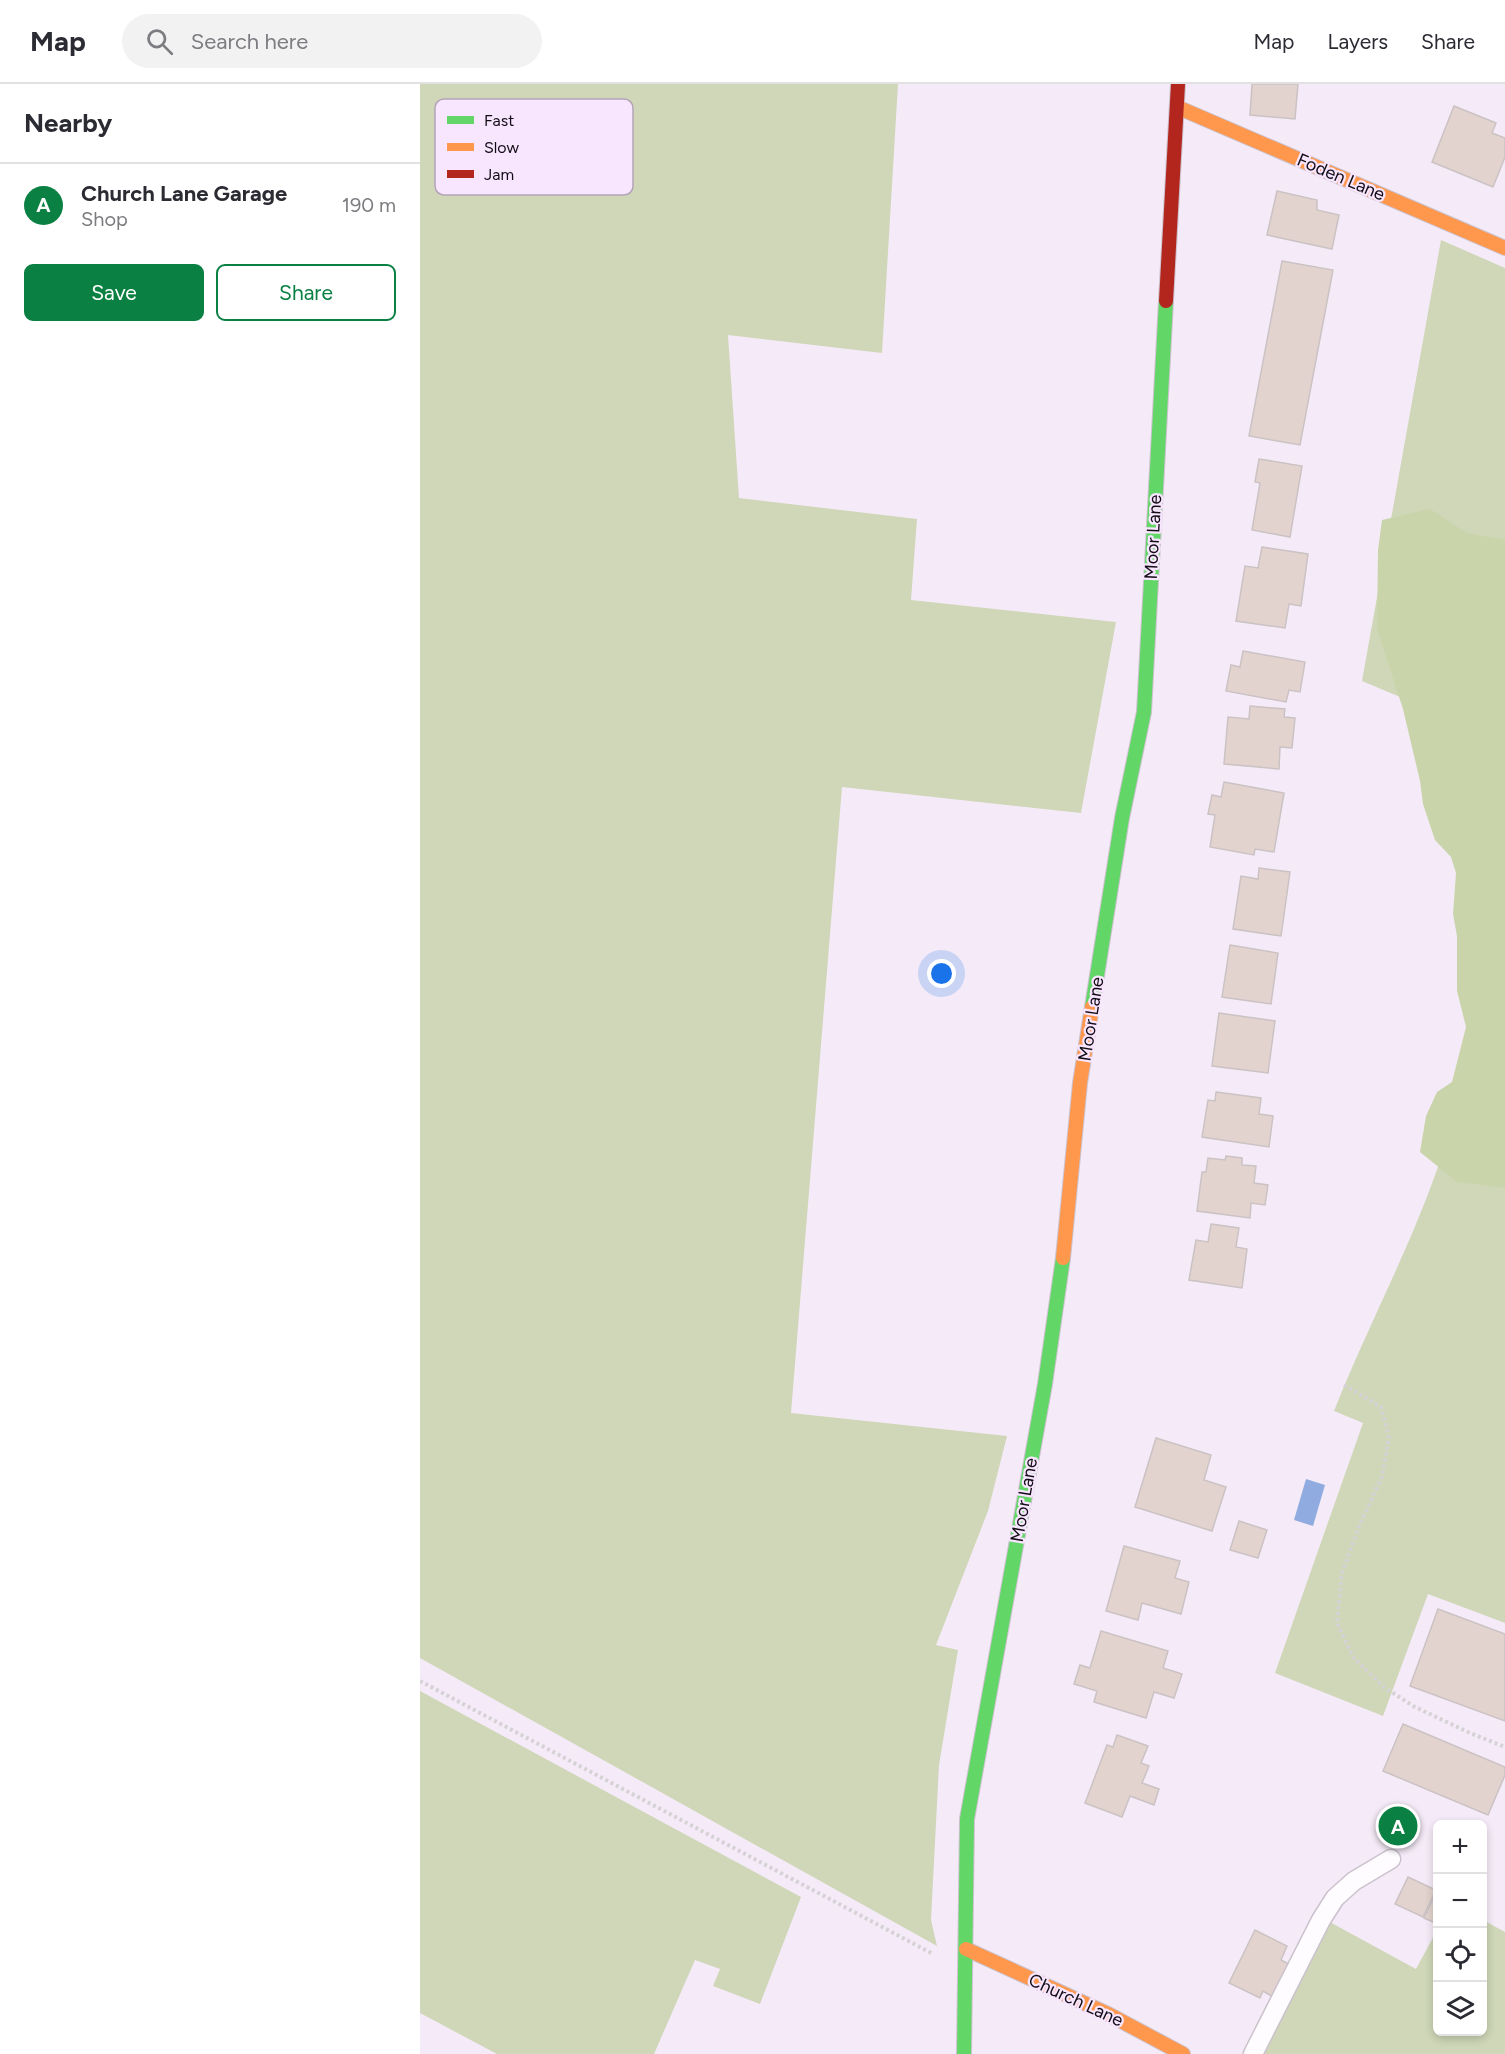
<!DOCTYPE html>
<html lang="en">
<head>
<meta charset="utf-8">
<style>
	:root { --surface:#fff; --page:#f2f2f3; --text:#2b2b33; --muted:#7c7c81; --line:#e1e1e2; --accent:#0b8043 }
	body { margin:0; font-family:Figtree,sans-serif; background:var(--page); color:var(--text) }
	.controls { position:absolute; right:18px; bottom:18px; display:grid; overflow:hidden; border-radius:9px; box-shadow:0 3px 9px #0003 }
	.controls button { width:54px; height:54px; display:grid; place-items:center; padding:0; border:0; border-bottom:2px solid var(--line); background:var(--surface); color:var(--text); font:30px sans-serif }
	.you { position:absolute; left:522px; top:890px; width:21px; height:21px; margin:-15px; border:4px solid #fff; border-radius:50%; background:#1a73e8; box-shadow:0 0 0 9px #1a73e833 }
	.badge { display:grid; place-items:center; width:39px; height:39px; border-radius:50%; background:var(--accent); color:#fff; font-size:20px; font-weight:700 }
	.pin { position:absolute; translate:-50% -50%; border:3px solid #fff; box-shadow:0 2px 6px #0006 }
	.list { margin:0; padding:0; list-style:none }
	h2 { display:flex; justify-content:space-between; align-items:center; height:78px; margin:0; padding:0 24px; font-size:26px }
	h2 small { font-size:20px; font-weight:400; color:var(--muted) }
	.list li { display:grid; grid-template-columns:39px 1fr auto; gap:18px; align-items:center; box-sizing:border-box; height:84px; padding:0 24px; border-top:2px solid var(--line) }
	.list b { display:block; font-size:22px; white-space:nowrap }
	.list p { margin:0; font-size:20px; white-space:nowrap; color:var(--muted) }
	.list em { font-size:20px; font-style:normal; color:var(--muted) }
	.actions { display:flex; gap:12px; padding:18px 24px }
	.actions a { flex:1; padding:14px 0; border:2px solid var(--accent); border-radius:9px; text-align:center; font-size:21px; color:var(--accent) }
	.actions .main { background:var(--accent); color:#fff }
	.icon { flex:none; width:33px; height:33px; fill:none; stroke:currentColor; stroke-width:2; stroke-linecap:round; stroke-linejoin:round }
	.map { position:relative; flex:none; width:1085px; height:1970px; overflow:hidden }
	header { display:flex; align-items:center; gap:36px; box-sizing:border-box; height:84px; padding:0 30px; background:var(--surface); border-bottom:2px solid var(--line) }
	header strong { font-size:28px }
	nav { display:flex; gap:33px; margin-inline-start:auto; font-size:21px }
	.search { width:420px; height:54px; background:var(--page); display:flex; align-items:center; gap:15px; box-sizing:border-box; padding:0 21px; border-radius:33px; color:var(--muted); font-size:22px }
	main { display:flex }
	aside { flex:1; background:var(--surface) }
	.map>svg:first-child { display:block }
	.green { fill:#cfd7b8 }
	.forest { fill:#cad4aa }
	.water { fill:#8fabe0 }
	.building { fill:#e3d3cf; stroke:#cbc2c4; stroke-width:1.5 }
	.lines { fill:none; stroke-linecap:round; stroke-linejoin:round }
	.lane-casing { stroke:#cbc2cd; stroke-width:21 }
	.fast-casing { stroke:#cbc2cd; stroke-width:16 }
	.slow-casing { stroke:#cbc2cd; stroke-width:16 }
	.jam-casing { stroke:#cbc2cd; stroke-width:16 }
	.path { stroke:#d5d2d5; stroke-width:4; stroke-dasharray:3 3; stroke-linecap:butt }
	.lane { stroke:#fefcfe; stroke-width:18 }
	.fast { stroke:#63d668; stroke-width:14 }
	.slow { stroke:#ff974d; stroke-width:14 }
	.jam { stroke:#b3261e; stroke-width:14 }
	.labels { text-anchor:middle; dominant-baseline:central; stroke-width:4.5; stroke-linejoin:round; paint-order:stroke }
	.street-label { font-size:18px; fill:#120c14; stroke:#f8e5fe }
	.key { fill:#f8e5fe; stroke:#b3a4b8; stroke-width:1.5 }
	.key-label { font-size:16px; fill:#120c14 }
</style>
</head>
<body>
<header>
<strong>Map</strong>
<div class="search"><svg class="icon" aria-label="search" viewBox="0 0 24 24"><circle cx="10" cy="10" r="6"/><path d="M15 15l6 6"/></svg>Search here</div>
<nav><a>Map</a><a>Layers</a><a>Share</a></nav>
</header>
<main>
<aside>
<h2>Nearby<small></small></h2>
<ul class="list">
<li><span class="badge">A</span><div><b>Church Lane Garage</b><p>Shop</p></div><em>190 m</em></li>
</ul>
<div class="actions"><a class="main">Save</a><a>Share</a></div>
</aside>
<div class="map">
<svg width="1085" height="1970" viewBox="0 0 1085 1970">
	<rect width="100%" height="100%" fill="#f5ebf8"/>
	<g class="green">
		<polygon points="0,0 478,0 462,269 308,251 319,414 497,435 491,516 696,538 661,729 422,703 371,1329 587,1352 568,1427 516,1561 538,1566 519,1681 511,1836 517,1862 0,1574"/>
		<polygon points="1021,156 1085,184 1085,657 942,597"/>
		<path d="M 1022,1071 L 1085,1093 L 1085,1539 L 1008,1510 L 963,1632 L 855,1589 L 943,1339 L 914,1327 C 948,1241 993,1159 1022,1071 Z"/>
		<polygon points="0,1607 381,1813 340,1920 293,1902 300,1885 275,1876 234,1970 77,1970 0,1929"/>
		<polygon points="1063,1836 1085,1848 1085,1970 841,1970 908,1837 996,1885 1017,1846 1018,1948 1062,1948"/>
	</g>
	<polygon class="forest" points="1010,425 1047,449 1085,456 1085,1104 1037,1098 1000,1068 1006,1032 1017,1008 1032,998 1046,943 1037,907 1037,852 1033,830 1036,789 1031,773 1015,756 1003,720 1000,697 983,625 957,545 958,466 962,436"/>
	<polygon class="water" points="886,1395 905,1401 893,1442 874,1436"/>
	<g class="building">
		<polygon points="832,0 878,0 875,35 830,31"/>
		<polygon points="1034,22 1076,39 1072,49 1085,54 1085,73 1073,103 1012,78"/>
		<polygon points="857,107 897,116 897,126 919,131 912,165 847,151"/>
		<polygon points="862,177 913,186 880,361 829,352"/>
		<polygon points="839,375 882,382 870,453 832,446 840,399 835,398"/>
		<polygon points="842,463 888,470 881,522 869,520 865,544 816,537 825,482 838,484"/>
		<polygon points="823,567 885,578 880,608 869,606 866,618 806,607 811,581 820,583"/>
		<polygon points="830,622 865,625 864,633 875,634 872,664 860,663 859,685 804,680 808,633 829,635"/>
		<polygon points="804,698 864,709 854,768 835,765 834,771 790,763 795,731 788,730 792,711 801,713"/>
		<polygon points="839,784 870,788 861,852 813,845 821,792 838,795"/>
		<polygon points="810,861 858,869 851,920 802,913"/>
		<polygon points="799,929 855,937 848,989 792,982"/>
		<polygon points="796,1008 841,1014 839,1030 853,1032 849,1063 782,1053 788,1016 795,1017"/>
		<polygon points="806,1072 822,1074 822,1081 836,1082 834,1099 848,1101 845,1121 831,1119 830,1134 777,1127 782,1088 786,1088 788,1074 805,1076"/>
		<polygon points="791,1140 819,1144 816,1163 827,1165 822,1204 769,1196 776,1156 788,1158"/>
		<polygon points="736,1354 791,1371 784,1396 806,1403 792,1447 715,1423"/>
		<polygon points="819,1437 847,1446 838,1474 810,1466"/>
		<polygon points="704,1462 760,1477 755,1494 769,1498 761,1530 722,1519 718,1536 686,1527"/>
		<polygon points="1018,1525 1085,1550 1085,1637 990,1602"/>
		<polygon points="681,1547 748,1567 743,1584 762,1590 754,1614 734,1608 726,1634 674,1618 677,1607 654,1600 660,1581 670,1584"/>
		<polygon points="983,1640 1085,1683 1085,1691 1068,1731 963,1687"/>
		<polygon points="697,1651 728,1662 721,1679 729,1682 722,1699 739,1705 734,1721 710,1712 702,1733 665,1719 687,1661 693,1663"/>
		<polygon points="988,1793 1016,1806 1003,1833 975,1820"/>
		<polygon points="1017,1807 1018,1807 1018,1840 1004,1834"/>
		<polygon points="835,1846 867,1862 861,1876 869,1880 853,1913 843,1907 840,1914 809,1899"/>
	</g>
	<g class="lines">
		<defs>
			<polyline id="lane" points="833,1970 901,1836 915,1814 934,1797 971,1775"/>
			<g id="fast">
				<polyline points="672,923 702,734 724,628 746,217"/>
				<polyline points="544,1970 547,1735 625,1300 643,1174"/>
			</g>
			<g id="slow">
				<polyline points="757,23 1085,164"/>
				<polyline points="643,1174 660,999 672,923"/>
				<polyline points="546,1865 688,1930 763,1970"/>
			</g>
			<polyline id="jam" points="746,217 758,0"/>
		</defs>
		<use href="#lane" class="lane-casing"/>
		<use href="#fast" class="fast-casing"/>
		<use href="#slow" class="slow-casing"/>
		<use href="#jam" class="jam-casing"/>
		<g class="path">
			<polyline points="924,1301 961,1323 969,1353 962,1393 940,1440 922,1489 917,1539 933,1573 964,1603 993,1622 1050,1649 1085,1663"/>
			<polyline points="0,1597 513,1870"/>
		</g>
		<use href="#lane" class="lane"/>
		<use href="#fast" class="fast"/>
		<use href="#slow" class="slow"/>
		<use href="#jam" class="jam"/>
	</g>
	<g class="labels">
		<g class="street-label">
			<text transform="translate(921 93) rotate(23)">Foden Lane</text>
			<text transform="translate(733 453) rotate(-87)">Moor Lane</text>
			<text transform="translate(671 935) rotate(-81)">Moor Lane</text>
			<text transform="translate(604 1416) rotate(-80)">Moor Lane</text>
			<text transform="translate(656 1916) rotate(25)">Church Lane</text>
		</g>
	</g>
	<rect x="15" y="15" width="198" height="96" rx="9" class="key"/>
	<rect x="27" y="32" width="27" height="8" fill="#63d668"/>
	<rect x="27" y="59" width="27" height="8" fill="#ff974d"/>
	<rect x="27" y="86" width="27" height="8" fill="#b3261e"/>
	<g class="key-label">
		<text x="64" y="42">Fast</text>
		<text x="64" y="69">Slow</text>
		<text x="64" y="96">Jam</text>
	</g>
</svg>
<div class="controls">
<button>+</button>
<button>−</button>
<button><svg class="icon" aria-label="locate" viewBox="0 0 24 24"><circle cx="12" cy="12" r="6"/><path d="M12 2v4M12 18v4M2 12h4M18 12h4"/></svg></button>
<button><svg class="icon" aria-label="layers" viewBox="0 0 24 24"><path d="M12 4l9 5-9 5-9-5zM3 14l9 5 9-5"/></svg></button>
</div>
<div class="you"></div>
<div class="pin badge" style="left:978px;top:1742px">A</div>
</div>
</main>
</body>
</html>
